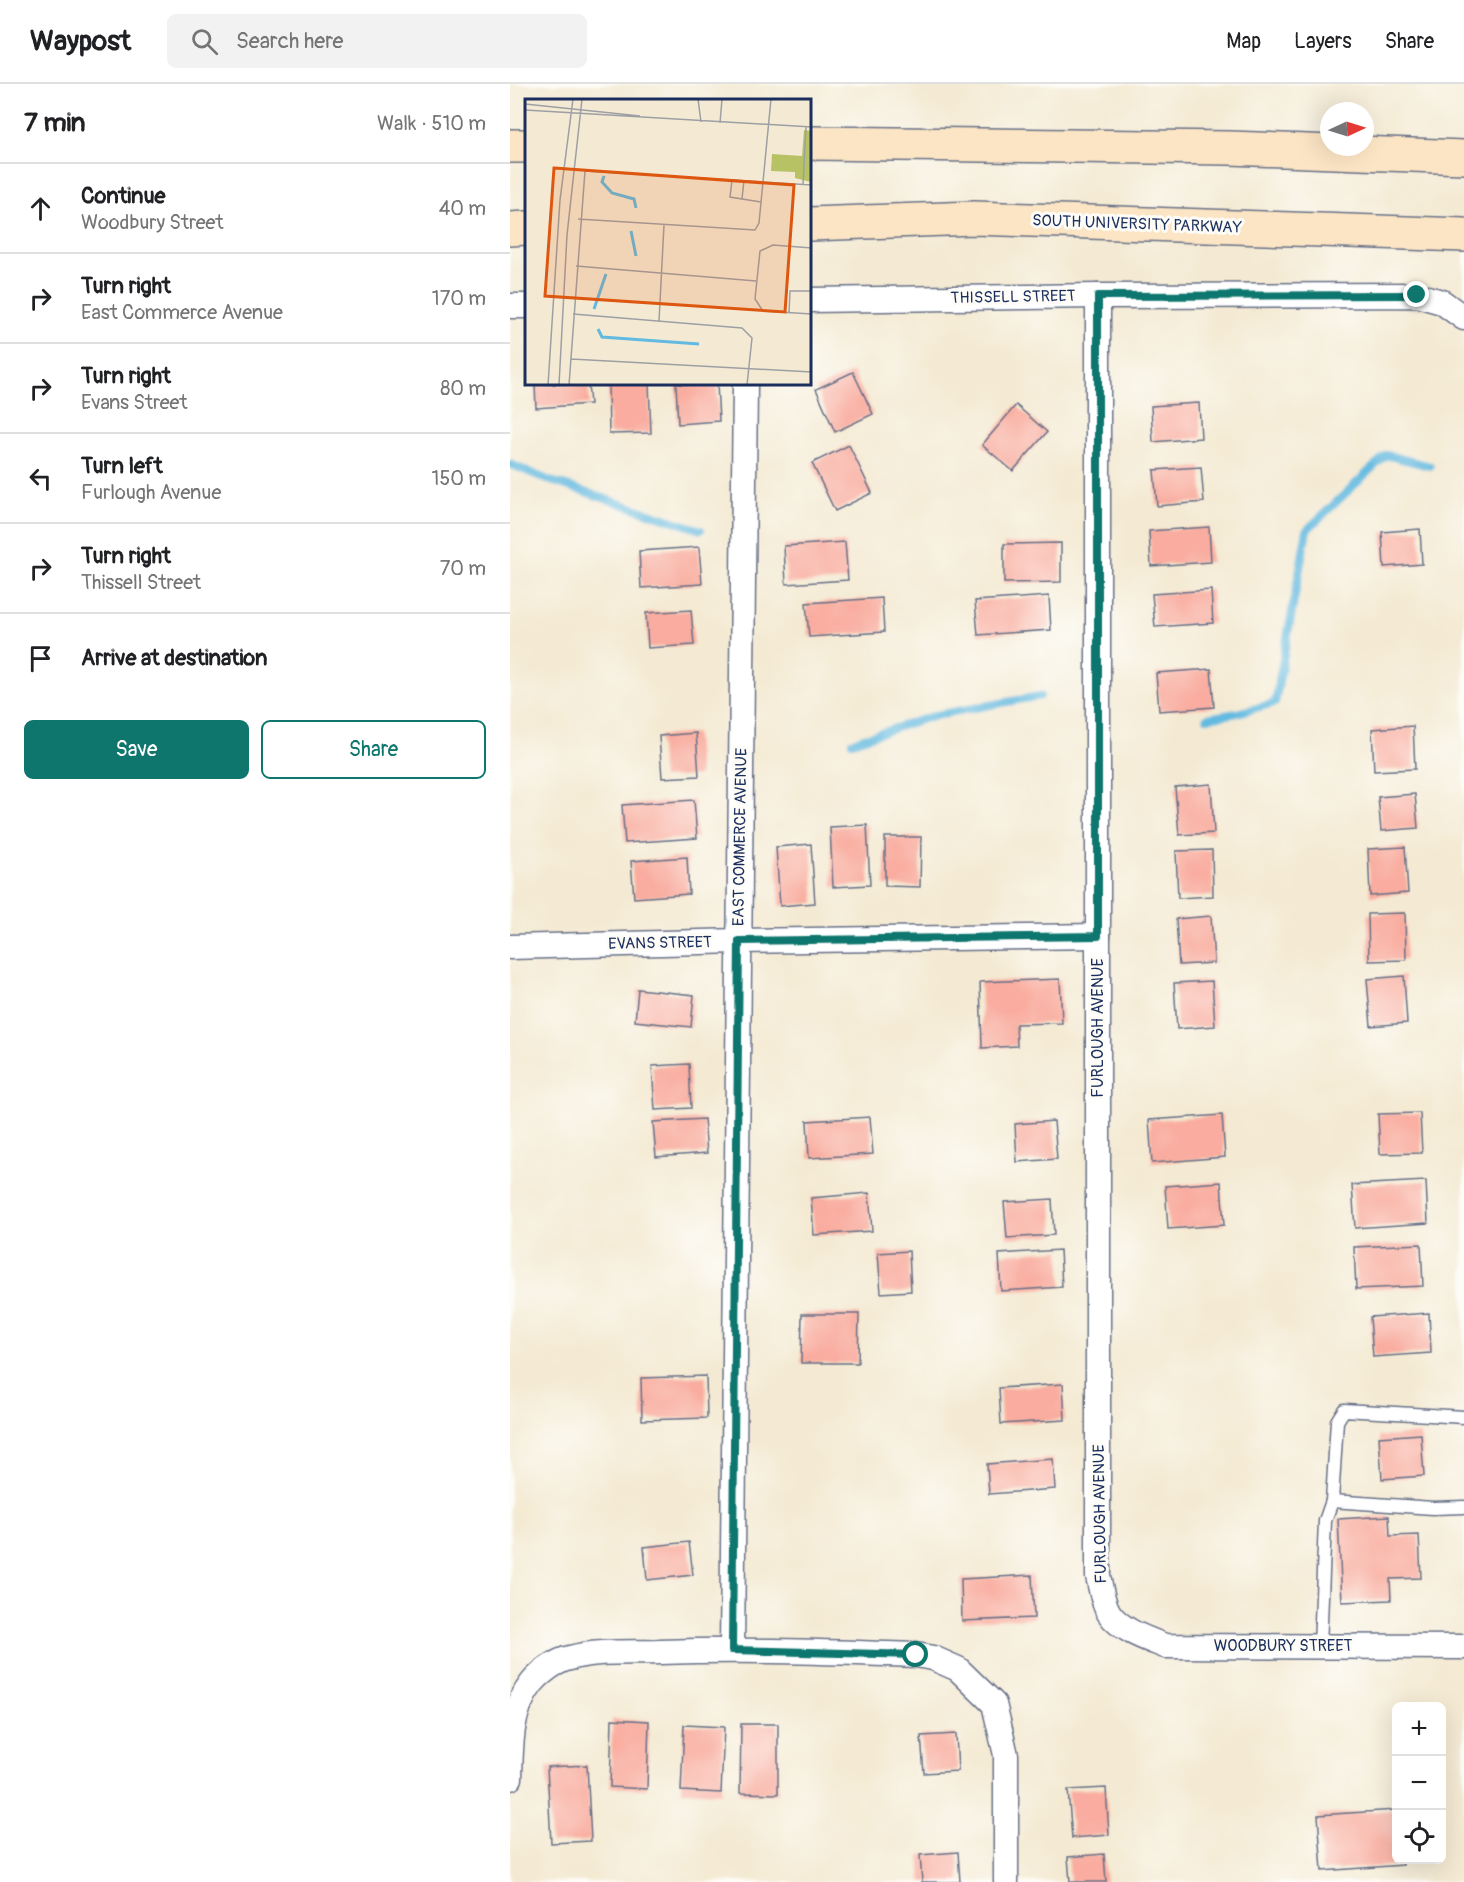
<!DOCTYPE html>
<html lang="en">
<head>
<meta charset="utf-8">
<style>
	:root { --surface:#fff; --page:#f2f2f2; --text:#202124; --muted:#757577; --line:#e0e0e0; --accent:#0f766e }
	body { margin:0; font-family:Pangolin,sans-serif; background:var(--page); color:var(--text) }
	.controls { position:absolute; right:18px; bottom:18px; display:grid; overflow:hidden; border-radius:9px; box-shadow:0 6px 24px #0002 }
	.controls button { width:54px; height:54px; display:grid; place-items:center; padding:0; border:0; border-bottom:2px solid var(--line); background:var(--surface); color:var(--text); font:30px sans-serif }
	.compass { position:absolute; left:810px; top:18px; width:54px; height:54px; border-radius:50%; background:var(--surface); box-shadow:0 6px 24px #0002; rotate:86deg }
	.stop { position:absolute; width:18px; height:18px; margin:-14px; border:4px solid #0f766e; border-radius:50%; background:#fff }
	.stop.end { background:#0f766e; border-color:#fff; box-shadow:0 2px 6px #0008 }
	.list { margin:0; padding:0; list-style:none }
	h2 { display:flex; justify-content:space-between; align-items:center; height:78px; margin:0; padding:0 24px; font-size:26px }
	h2 small { font-size:20px; font-weight:400; color:var(--muted) }
	.list li { display:grid; grid-template-columns:39px 1fr auto; gap:18px; align-items:center; box-sizing:border-box; height:90px; padding:0 24px; border-top:2px solid var(--line) }
	.list b { display:block; font-size:22px; white-space:nowrap }
	.list p { margin:0; font-size:20px; white-space:nowrap; color:var(--muted) }
	.list em { font-size:20px; font-style:normal; color:var(--muted) }
	.actions { display:flex; gap:12px; padding:18px 24px }
	.actions a { flex:1; padding:14px 0; border:2px solid var(--accent); border-radius:9px; text-align:center; font-size:21px; color:var(--accent) }
	.actions .main { background:var(--accent); color:#fff }
	.icon { flex:none; width:33px; height:33px; fill:none; stroke:currentColor; stroke-width:2; stroke-linecap:round; stroke-linejoin:round }
	.map { position:relative; flex:none; width:954px; height:1798px; overflow:hidden }
	header { display:flex; align-items:center; gap:36px; box-sizing:border-box; height:84px; padding:0 30px; background:var(--surface); border-bottom:2px solid var(--line) }
	header strong { font-size:28px }
	nav { display:flex; gap:33px; margin-inline-start:auto; font-size:21px }
	.search { width:420px; height:54px; background:var(--page); display:flex; align-items:center; gap:15px; box-sizing:border-box; padding:0 21px; border-radius:9px; color:var(--muted); font-size:22px }
	main { display:flex }
	aside { flex:1; background:var(--surface) }
	.map>svg:first-child { display:block }
	.lines { fill:none; stroke-linecap:round; stroke-linejoin:round }
	.stream { stroke:#63bae0; stroke-width:8 }
	.building { fill:#f9ac9f }
	.service-casing { stroke:#677087; stroke-width:15 }
	.minor-casing { stroke:#677087; stroke-width:27 }
	.secondary-casing { stroke:#677087; stroke-width:36 }
	.service { stroke:#fff; stroke-width:12 }
	.minor { stroke:#fff; stroke-width:24 }
	.secondary { stroke:#fce5c4; stroke-width:33 }
	.route { stroke:#0f766e; stroke-width:8 }
	.labels { text-anchor:middle; dominant-baseline:central; stroke-width:6; stroke-linejoin:round; paint-order:stroke }
	.street-label { font-size:16px; fill:#1b2f5e; stroke:#fdfcf7 }
	.inset-river { fill:none; stroke:#63bae0; stroke-width:3 }
	.inset-road { fill:none; stroke:#9d9fa4; stroke-width:1.5 }
	.view { fill:#de5710; fill-opacity:0.15; stroke:#de5710; stroke-width:3 }
	.inset-edge { fill:none; stroke:#1b2f5e; stroke-width:3 }
</style>
</head>
<body>
<header>
<strong>Waypost</strong>
<div class="search"><svg class="icon" aria-label="search" viewBox="0 0 24 24"><circle cx="10" cy="10" r="6"/><path d="M15 15l6 6"/></svg>Search here</div>
<nav><a>Map</a><a>Layers</a><a>Share</a></nav>
</header>
<main>
<aside>
<h2>7 min<small>Walk · 510 m</small></h2>
<ul class="list">
<li><svg class="icon" aria-label="ahead" viewBox="0 0 24 24"><path d="M12 20V5M6 11l6-6 6 6"/></svg><div><b>Continue</b><p>Woodbury Street</p></div><em>40 m</em></li>
<li><svg class="icon" aria-label="right" viewBox="0 0 24 24"><path d="M7 20v-9h11M14 6l5 5-5 5"/></svg><div><b>Turn right</b><p>East Commerce Avenue</p></div><em>170 m</em></li>
<li><svg class="icon" aria-label="right" viewBox="0 0 24 24"><path d="M7 20v-9h11M14 6l5 5-5 5"/></svg><div><b>Turn right</b><p>Evans Street</p></div><em>80 m</em></li>
<li><svg class="icon" aria-label="left" viewBox="0 0 24 24"><path d="M17 20v-9H6M10 6l-5 5 5 5"/></svg><div><b>Turn left</b><p>Furlough Avenue</p></div><em>150 m</em></li>
<li><svg class="icon" aria-label="right" viewBox="0 0 24 24"><path d="M7 20v-9h11M14 6l5 5-5 5"/></svg><div><b>Turn right</b><p>Thissell Street</p></div><em>70 m</em></li>
<li><svg class="icon" aria-label="arrive" viewBox="0 0 24 24"><path d="M6 21V4h12l-3 4 3 4H6"/></svg><div><b>Arrive at destination</b></div></li>
</ul>
<div class="actions"><a class="main">Save</a><a>Share</a></div>
</aside>
<div class="map">
<svg width="954" height="1798" viewBox="0 0 954 1798">
	<rect width="100%" height="100%" fill="#fdfcf7"/>
	<filter id="ink" filterUnits="userSpaceOnUse"><feTurbulence type="fractalNoise" baseFrequency=".0167" numOctaves="2"/><feDisplacementMap in="SourceGraphic" scale="12" xChannelSelector="R" yChannelSelector="G"/><feConvolveMatrix kernelMatrix="1 2 1 2 8 2 1 2 1" color-interpolation-filters="sRGB"/></filter>
	<filter id="wash" filterUnits="userSpaceOnUse"><feTurbulence type="fractalNoise" baseFrequency=".008" numOctaves="4" result="noise"/><feDisplacementMap in="SourceGraphic" scale="24" xChannelSelector="R" yChannelSelector="G"/><feGaussianBlur stdDeviation="1.35" result="paint"/><feColorMatrix in="noise" values="0 0 0 0 0 0 0 0 0 0 0 0 0 0 0 0 0 1.4 0 .05"/><feComposite in="paint" operator="in"/></filter>
	<g filter="url(#wash)">
		<rect width="100%" height="100%" fill="#f4ead3"/>
		<g class="lines">
			<g class="stream">
				<polyline points="0,380 38,396 191,446"/>
				<polyline points="697,634 727,629 765,619 797,446 876,371 920,382"/>
				<polyline points="342,658 426,631 530,612"/>
			</g>
		</g>
		<g id="blocks">
			<g class="building">
				<polygon points="343,288 363,330 325,348 306,305"/>
				<polygon points="25,300 78,300 80,320 26,324"/>
				<polygon points="98,300 139,300 141,349 99,350"/>
				<polygon points="166,300 207,300 209,337 168,340"/>
				<polygon points="689,319 691,354 643,358 641,322"/>
				<polygon points="506,321 537,348 503,387 472,361"/>
				<polygon points="339,361 362,409 325,427 302,379"/>
				<polygon points="691,383 694,418 647,422 644,386"/>
				<polygon points="699,443 701,478 641,482 639,447"/>
				<polygon points="910,445 912,480 874,483 872,448"/>
				<polygon points="335,458 338,496 276,500 274,462"/>
				<polygon points="551,459 551,498 494,499 494,460"/>
				<polygon points="189,463 192,500 131,504 129,467"/>
				<polygon points="701,506 703,539 645,543 642,510"/>
				<polygon points="539,512 541,546 468,551 465,517"/>
				<polygon points="372,514 374,548 299,553 296,519"/>
				<polygon points="181,526 184,561 138,564 136,529"/>
				<polygon points="701,585 704,623 649,627 646,589"/>
				<polygon points="903,642 905,685 864,687 862,645"/>
				<polygon points="186,649 189,692 152,694 149,652"/>
				<polygon points="701,700 704,749 669,751 665,703"/>
				<polygon points="905,710 908,744 871,747 868,713"/>
				<polygon points="184,716 187,754 115,759 112,721"/>
				<polygon points="357,741 360,801 323,803 320,743"/>
				<polygon points="375,753 411,753 410,803 375,802"/>
				<polygon points="301,760 305,819 270,822 266,763"/>
				<polygon points="895,763 898,809 860,812 858,765"/>
				<polygon points="702,766 703,812 668,814 666,767"/>
				<polygon points="177,773 179,810 124,814 121,777"/>
				<polygon points="895,829 896,876 859,877 858,830"/>
				<polygon points="701,832 704,879 669,881 666,835"/>
				<polygon points="894,892 897,939 861,942 857,895"/>
				<polygon points="550,895 552,939 506,940 507,962 472,964 470,898"/>
				<polygon points="702,897 705,942 667,945 664,899"/>
				<polygon points="128,905 184,911 181,943 125,937"/>
				<polygon points="179,980 181,1024 145,1026 142,982"/>
				<polygon points="910,1029 912,1069 870,1070 868,1030"/>
				<polygon points="712,1031 715,1073 642,1079 639,1036"/>
				<polygon points="360,1033 363,1070 299,1074 297,1037"/>
				<polygon points="194,1035 197,1069 146,1073 143,1038"/>
				<polygon points="544,1037 547,1075 507,1078 505,1040"/>
				<polygon points="916,1097 918,1139 845,1144 842,1101"/>
				<polygon points="711,1098 714,1141 658,1145 655,1102"/>
				<polygon points="359,1109 362,1147 304,1151 301,1114"/>
				<polygon points="542,1115 544,1151 497,1154 494,1118"/>
				<polygon points="911,1160 913,1202 846,1205 844,1163"/>
				<polygon points="550,1166 552,1203 491,1207 489,1170"/>
				<polygon points="399,1167 401,1207 371,1209 368,1169"/>
				<polygon points="919,1229 921,1269 863,1273 860,1233"/>
				<polygon points="292,1230 349,1230 348,1279 291,1279"/>
				<polygon points="196,1292 197,1334 132,1336 131,1294"/>
				<polygon points="553,1300 555,1336 491,1340 489,1304"/>
				<polygon points="911,1350 914,1392 872,1395 869,1353"/>
				<polygon points="543,1375 545,1405 479,1410 477,1380"/>
				<polygon points="879,1432 880,1452 909,1451 911,1494 880,1495 881,1516 832,1518 828,1435"/>
				<polygon points="179,1458 183,1491 137,1496 134,1463"/>
				<polygon points="522,1491 524,1534 452,1537 451,1495"/>
				<polygon points="102,1635 139,1637 137,1705 100,1703"/>
				<polygon points="231,1640 268,1640 268,1710 230,1709"/>
				<polygon points="174,1641 214,1643 211,1709 171,1707"/>
				<polygon points="446,1650 448,1687 414,1689 411,1652"/>
				<polygon points="77,1681 81,1757 41,1759 37,1683"/>
				<polygon points="596,1704 599,1751 562,1754 558,1706"/>
				<polygon points="886,1726 886,1776 892,1776 893,1781 812,1787 808,1731"/>
				<polygon points="448,1768 450,1798 412,1798 410,1771"/>
				<polygon points="594,1770 596,1798 560,1798 558,1773"/>
			</g>
		</g>
	</g>
	<g filter="url(#ink)">
		<use href="#blocks" fill-opacity="0" stroke="#677087" stroke-width="1.5"/>
		<g class="lines">
			<defs>
				<g id="service">
					<polyline points="822,1417 923,1424 954,1423"/>
					<polyline points="810,1563 815,1437 822,1417 827,1337 834,1326 954,1333"/>
				</g>
				<g id="minor">
					<path d="M 588,212 L 588,1492 C 591,1504 592,1518 599,1529 C 610,1546 637,1555 655,1562 L 954,1563"/>
					<polyline points="300,216 588,212 907,211 932,218 954,234"/>
					<polyline points="0,222 16,222"/>
					<polyline points="0,863 229,857 588,852"/>
					<polyline points="222,1566 235,300"/>
					<path d="M 0,1694 C 1,1659 0,1627 22,1599 C 31,1588 46,1577 60,1574 C 88,1566 121,1569 150,1568 C 236,1565 321,1568 406,1571 L 423,1574 L 448,1585 L 484,1620 L 496,1671 L 496,1798"/>
				</g>
				<g id="secondary">
					<polyline points="300,59 720,64 954,73"/>
					<polyline points="0,62 16,62"/>
					<polyline points="300,140 464,134 954,151"/>
					<polyline points="0,145 16,144"/>
				</g>
			</defs>
			<use href="#service" class="service-casing"/>
			<use href="#minor" class="minor-casing"/>
			<use href="#secondary" class="secondary-casing"/>
			<use href="#service" class="service"/>
			<use href="#minor" class="minor"/>
			<use href="#secondary" class="secondary"/>
		</g>
	</g>
	<g class="lines" filter="url(#ink)">
		<polyline class="route" points="406,1571 222,1566 229,857 588,852 588,212 907,211"/>
	</g>
	<g class="labels">
		<g class="street-label">
			<text transform="translate(627 140) rotate(2)">SOUTH UNIVERSITY PARKWAY</text>
			<text transform="translate(503 213) rotate(-1)">THISSELL STREET</text>
			<text transform="translate(230 753) rotate(-89)">EAST COMMERCE AVENUE</text>
			<text transform="translate(150 859) rotate(-1)">EVANS STREET</text>
			<text transform="translate(588 944) rotate(-90)">FURLOUGH AVENUE</text>
			<text transform="translate(590 1430) rotate(-91)">FURLOUGH AVENUE</text>
			<text x="773" y="1562">WOODBURY STREET</text>
		</g>
	</g>
	<g transform="translate(15 15)">
		<rect width="286" height="286" fill="#f4ead3"/>
		<path d="M 279,31 L 286,32 L 286,83 L 270,79 L 270,73 L 246,72 L 247,55 L 277,57 Z" fill="#b6c264"/>
		<path class="inset-river" d="M 79,77 L 77,83 L 87,94 L 109,100 L 111,109M 106,132 L 111,157M 69,210 L 81,175M 73,230 L 77,238 L 174,245"/>
		<path class="inset-road" d="M 173,0 L 176,23M 0,5 L 115,17M 0,11 L 287,28M 195,24 L 197,0M 207,81 L 205,98 L 236,103M 278,86 L 281,28M 217,100 L 219,81M 53,120 L 230,131 L 234,124 L 246,0M 287,149 L 248,146 L 235,152 L 230,200 L 238,212 L 287,215M 51,167 L 231,182M 264,214 L 265,192 L 287,192M 48,215 L 217,229 L 227,239 L 222,286M 134,222 L 139,126M 46,260 L 287,273M 23,286 L 35,101 L 48,0M 34,286 L 42,136 L 57,0M 44,286 L 60,72 L 287,86"/>
		<path class="view" d="M 29,69 L 269,86 L 260,213 L 20,197 Z"/>
		<rect width="286" height="286" class="inset-edge"/>
	</g>
</svg>
<div class="controls">
<button>+</button>
<button>−</button>
<button><svg class="icon" aria-label="locate" viewBox="0 0 24 24"><circle cx="12" cy="12" r="6"/><path d="M12 2v4M12 18v4M2 12h4M18 12h4"/></svg></button>
</div>
<svg class="compass" viewBox="-18 -18 36 36"><path d="M0-13l5 13h-10z" fill="#e53935"/><path d="M0 13l5-13h-10z" fill="#757577"/></svg>
<div class="stop" style="left:406px;top:1571px"></div>
<div class="stop end" style="left:907px;top:211px"></div>
</div>
</main>
</body>
</html>
